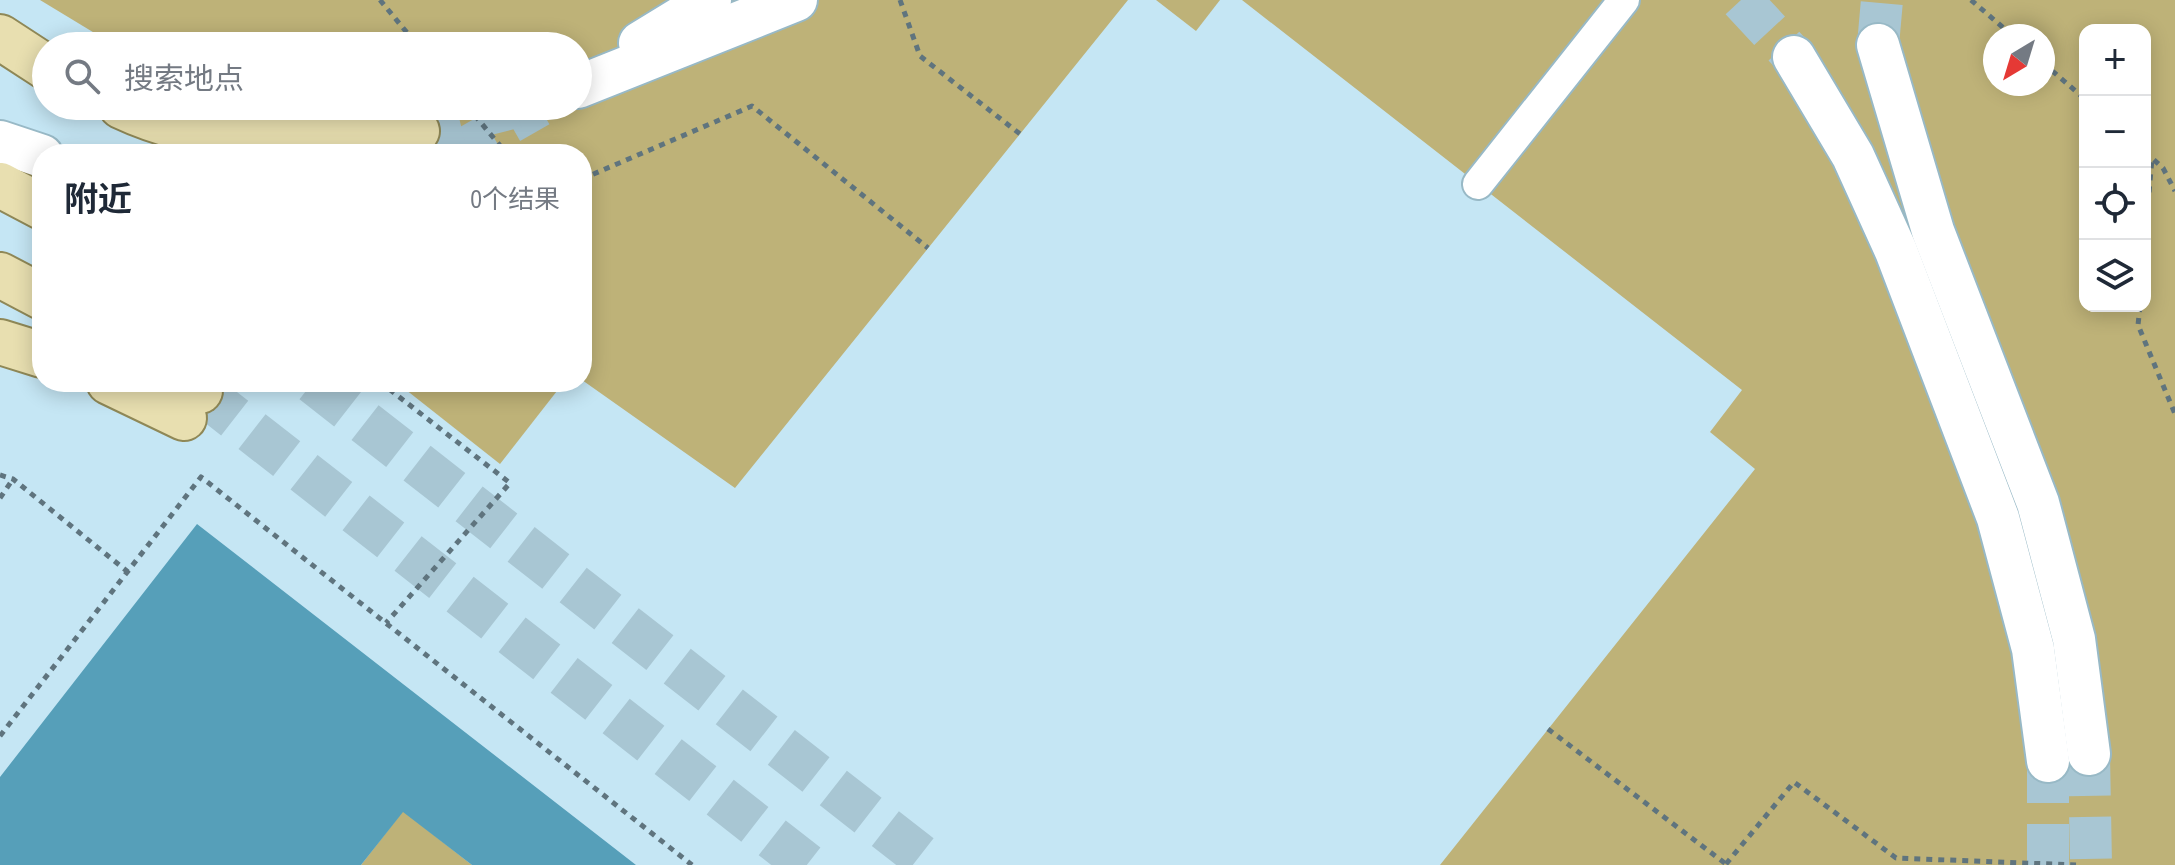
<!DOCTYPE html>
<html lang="zh">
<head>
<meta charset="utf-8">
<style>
	:root { --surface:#fff; --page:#f2f2f3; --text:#1f2937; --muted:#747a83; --line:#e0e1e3 }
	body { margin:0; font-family:"PT Sans Narrow","Noto Sans SC",sans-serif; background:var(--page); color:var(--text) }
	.controls { position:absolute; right:24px; top:24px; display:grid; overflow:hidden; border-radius:16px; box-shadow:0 4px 20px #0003 }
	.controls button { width:72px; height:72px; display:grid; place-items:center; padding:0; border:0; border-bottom:2px solid var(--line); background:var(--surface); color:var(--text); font:40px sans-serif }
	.compass { position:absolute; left:1983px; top:24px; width:72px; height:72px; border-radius:50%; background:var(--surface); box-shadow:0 4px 20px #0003; rotate:218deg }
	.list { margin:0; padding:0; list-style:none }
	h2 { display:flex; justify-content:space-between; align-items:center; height:104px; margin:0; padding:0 32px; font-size:34px }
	h2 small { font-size:26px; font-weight:400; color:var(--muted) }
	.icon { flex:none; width:44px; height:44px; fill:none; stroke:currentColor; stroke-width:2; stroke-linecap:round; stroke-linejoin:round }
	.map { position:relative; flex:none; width:2175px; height:865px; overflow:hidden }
	.search { position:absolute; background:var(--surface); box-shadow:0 4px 20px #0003; left:32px; top:32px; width:560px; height:88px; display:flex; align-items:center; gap:20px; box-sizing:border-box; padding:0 28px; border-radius:44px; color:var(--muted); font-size:30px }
	.panel { position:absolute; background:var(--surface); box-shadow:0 4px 20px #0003; left:32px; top:144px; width:560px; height:248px; border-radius:32px }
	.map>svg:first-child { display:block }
	.green { fill:#beb278; fill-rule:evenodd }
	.water { fill:#569fb9 }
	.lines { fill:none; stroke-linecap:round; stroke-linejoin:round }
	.secondary-tunnel { stroke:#a8c6d3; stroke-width:42; stroke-dasharray:42 21; stroke-linecap:butt }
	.primary-tunnel { stroke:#a8c6d3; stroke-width:44; stroke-dasharray:44 22; stroke-linecap:butt }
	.street-casing { stroke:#98b9c6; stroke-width:34 }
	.secondary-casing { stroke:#98b9c6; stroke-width:46 }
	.primary-casing { stroke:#8f8857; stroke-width:48 }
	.path { stroke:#5f747e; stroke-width:5; stroke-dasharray:6 6; stroke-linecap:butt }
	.street { stroke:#fff; stroke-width:30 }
	.secondary { stroke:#fff; stroke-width:42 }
	.primary { stroke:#e8dfb0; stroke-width:44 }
</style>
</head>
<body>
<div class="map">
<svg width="2175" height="865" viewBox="0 0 2175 865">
	<rect width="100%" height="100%" fill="#c5e6f4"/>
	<g class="green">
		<polygon points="40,0 1128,0 735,488 582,380 582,154 458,154 423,106 578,106 578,46 380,46 376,42 111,43"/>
		<polygon points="1156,0 1220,0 1196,31"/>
		<path d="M 1242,0 L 2175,0 L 2175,865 L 1440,865 L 1755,469 L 1710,432 L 1742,390 ZM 2085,30 L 2145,30 L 2145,306 L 2085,306 ZM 1995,36 L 2043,36 L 2043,84 L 1995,84 Z"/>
		<polygon points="396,382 564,382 500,464"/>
		<polygon points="403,811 472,865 361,865"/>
	</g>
	<polygon class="water" points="197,524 636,865 472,865 403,812 361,865 0,865 0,777"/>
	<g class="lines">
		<g class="secondary-tunnel">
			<polyline points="1741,0 1794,57"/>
			<polyline points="1878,45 1882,0"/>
			<polyline points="455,154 539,106"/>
			<polyline points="2089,754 2091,865"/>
			<polyline points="2048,761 2048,865"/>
		</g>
		<g class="primary-tunnel">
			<polyline points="417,131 516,106"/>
			<polyline points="313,382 932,865"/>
			<polyline points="200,391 807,865"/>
		</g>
		<defs>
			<polyline id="street" points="1478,184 1624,0"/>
			<g id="secondary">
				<polyline points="640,43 710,0"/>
				<polyline points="1878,45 1933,231 2038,503 2074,639 2089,754"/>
				<polyline points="1794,57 1853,156 1896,251 1998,518 2033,649 2048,761"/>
				<polyline points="578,87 796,0"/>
				<polyline points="0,142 42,156"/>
			</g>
			<g id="primary">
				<polyline points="0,37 46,67"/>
				<path d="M 121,106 C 212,149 320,146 417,131"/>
				<polyline points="0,185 42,207"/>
				<polyline points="0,275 42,297"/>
				<polyline points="0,342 42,355"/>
				<polyline points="109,382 184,418"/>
				<polyline points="185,382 200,391"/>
			</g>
		</defs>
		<use href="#street" class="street-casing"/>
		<use href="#secondary" class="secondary-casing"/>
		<use href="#primary" class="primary-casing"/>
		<g class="path">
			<polyline points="380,0 418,46"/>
			<polyline points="900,0 920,56 1020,134"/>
			<polyline points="1971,0 2013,36"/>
			<polyline points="2043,63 2085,99"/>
			<polyline points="467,106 507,154"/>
			<polyline points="2145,152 2163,168 2175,191"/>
			<polyline points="582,179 752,106 928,248"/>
			<polyline points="2145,240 2152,158"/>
			<polyline points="2140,306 2138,325 2175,414"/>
			<polyline points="380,382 510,483 386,623"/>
			<polyline points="0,475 13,479 128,572"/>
			<polyline points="0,498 13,479"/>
			<polyline points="1548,729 1726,864"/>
			<polyline points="0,736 201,477 692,865"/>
			<polyline points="1726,864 1794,782 1896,858 2076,865"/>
		</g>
		<use href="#street" class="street"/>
		<use href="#secondary" class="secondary"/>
		<use href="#primary" class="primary"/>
	</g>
</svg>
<div class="controls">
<button>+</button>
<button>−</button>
<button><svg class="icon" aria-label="locate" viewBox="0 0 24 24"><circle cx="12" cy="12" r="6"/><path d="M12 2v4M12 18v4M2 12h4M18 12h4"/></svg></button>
<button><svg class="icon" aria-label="layers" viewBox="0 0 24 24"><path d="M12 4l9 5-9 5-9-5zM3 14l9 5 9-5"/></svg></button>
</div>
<svg class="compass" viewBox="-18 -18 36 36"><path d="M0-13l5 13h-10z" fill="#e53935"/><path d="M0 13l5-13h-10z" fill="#747a83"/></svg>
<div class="search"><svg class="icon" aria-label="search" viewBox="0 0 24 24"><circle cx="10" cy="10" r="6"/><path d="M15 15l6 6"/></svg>搜索地点</div>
<section class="panel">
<h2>附近<small>0个结果</small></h2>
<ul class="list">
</ul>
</section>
</div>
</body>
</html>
